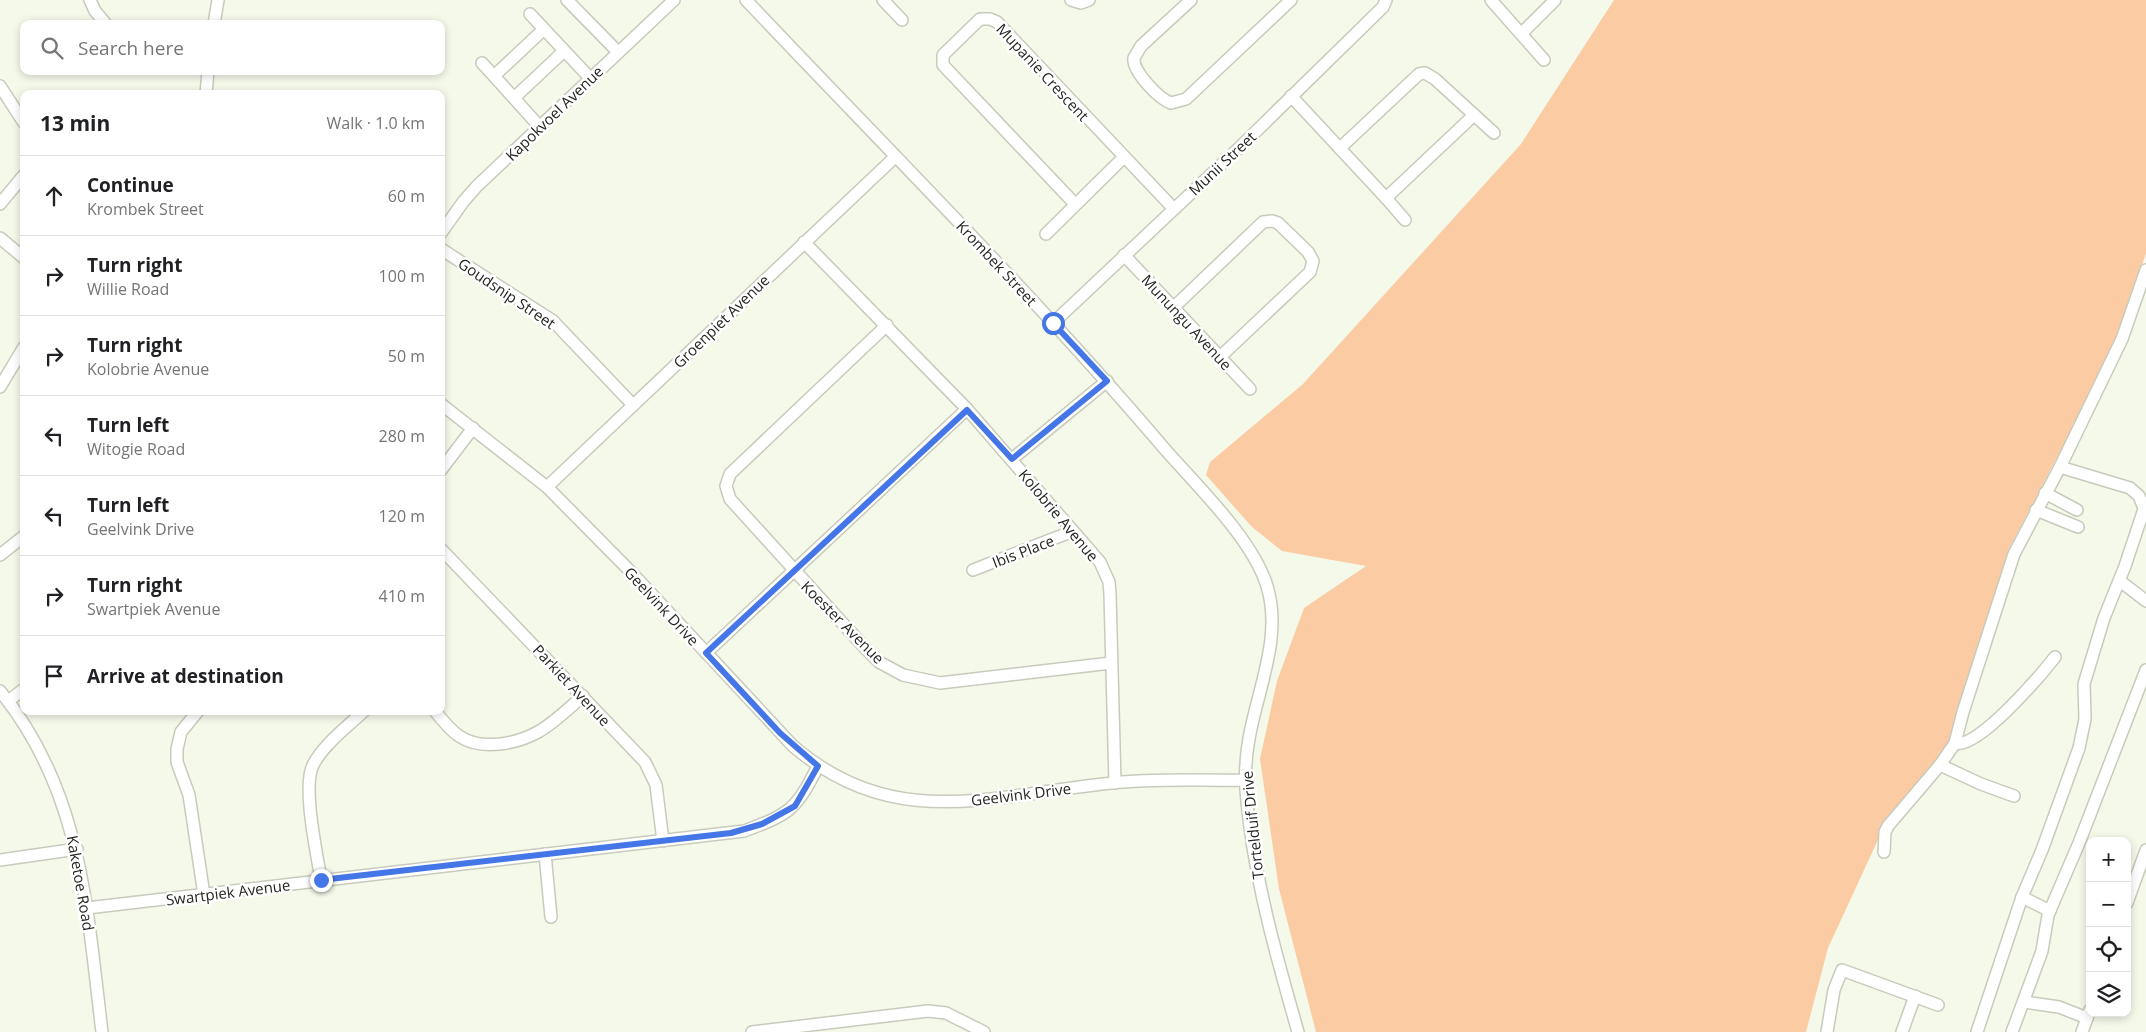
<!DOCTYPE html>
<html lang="en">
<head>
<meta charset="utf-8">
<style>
	:root { --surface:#fff; --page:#f6f6f6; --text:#202124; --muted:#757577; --line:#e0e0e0 }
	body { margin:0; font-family:"Open Sans",sans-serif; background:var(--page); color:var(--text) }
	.controls { position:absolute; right:15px; bottom:15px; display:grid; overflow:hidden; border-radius:10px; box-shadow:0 2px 8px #0003 }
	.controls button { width:45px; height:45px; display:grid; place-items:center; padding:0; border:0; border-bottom:1px solid var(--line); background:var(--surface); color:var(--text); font:25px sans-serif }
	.stop { position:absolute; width:15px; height:15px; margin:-11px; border:4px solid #4576e8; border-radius:50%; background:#fff }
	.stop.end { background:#4576e8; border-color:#fff; box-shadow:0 1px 5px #0008 }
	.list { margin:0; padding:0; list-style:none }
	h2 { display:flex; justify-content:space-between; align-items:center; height:65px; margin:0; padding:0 20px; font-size:21px }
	h2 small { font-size:16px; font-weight:400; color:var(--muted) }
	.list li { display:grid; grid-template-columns:32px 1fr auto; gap:15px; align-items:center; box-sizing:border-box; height:80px; padding:0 20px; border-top:1px solid var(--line) }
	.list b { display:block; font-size:19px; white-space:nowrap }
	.list p { margin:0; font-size:16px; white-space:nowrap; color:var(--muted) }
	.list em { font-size:16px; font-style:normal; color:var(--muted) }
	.icon { flex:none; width:28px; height:28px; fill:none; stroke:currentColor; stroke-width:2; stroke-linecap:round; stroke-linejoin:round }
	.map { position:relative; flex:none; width:2146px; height:1032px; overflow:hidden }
	.search { position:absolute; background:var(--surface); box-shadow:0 2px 8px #0003; left:20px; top:20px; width:425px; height:55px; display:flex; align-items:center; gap:12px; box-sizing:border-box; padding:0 18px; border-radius:10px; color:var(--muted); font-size:19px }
	.panel { position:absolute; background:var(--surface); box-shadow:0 2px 8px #0003; left:20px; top:90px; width:425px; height:625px; border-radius:10px }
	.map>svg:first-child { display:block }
	.green { fill:#fbcba3 }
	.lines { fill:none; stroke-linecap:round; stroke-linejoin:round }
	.minor-casing { stroke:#c7cbbc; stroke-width:14 }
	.minor { stroke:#fff; stroke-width:11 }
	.route { stroke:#4576e8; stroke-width:6 }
	.labels { text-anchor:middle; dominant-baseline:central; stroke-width:5; stroke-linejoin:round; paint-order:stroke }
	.street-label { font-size:15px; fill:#242620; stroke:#fff }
</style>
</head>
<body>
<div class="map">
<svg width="2146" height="1032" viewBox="0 0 2146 1032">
	<rect width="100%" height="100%" fill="#f5f9ea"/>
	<polygon class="green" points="1614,0 2146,0 2146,253 2115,347 2010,547 1946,765 1883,829 1828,948 1806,1032 1316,1032 1279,889 1260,759 1277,681 1304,608 1366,566 1282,551 1252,527 1206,475 1210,462 1303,384 1521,144"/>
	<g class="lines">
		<defs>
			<g id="minor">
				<polyline points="90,0 95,11 106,24"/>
				<polyline points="567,0 618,52"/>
				<path d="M 746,0 C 886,148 1031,292 1163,447 C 1196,485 1252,538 1267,586 C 1285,645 1249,704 1246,764 C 1244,782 1247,801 1249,820 C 1258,892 1278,962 1298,1032"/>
				<polyline points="883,0 902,20"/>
				<polyline points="1071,0 1081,3 1089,0"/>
				<path d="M 1191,0 L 1141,46 L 1134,58 C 1132,71 1159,99 1171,103 L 1186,99 L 1291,0"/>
				<polyline points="1491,0 1544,60"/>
				<polyline points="530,14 590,78"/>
				<polyline points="214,24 218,0"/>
				<polyline points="1522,33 1555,0"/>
				<polyline points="482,63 494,76"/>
				<polyline points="0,86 24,123"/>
				<polyline points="206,94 208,71"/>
				<polyline points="1291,96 1386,198 1473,116"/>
				<polyline points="514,98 564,51"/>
				<polyline points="539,126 494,76 544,29"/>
				<polyline points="1340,148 1419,74 1425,73 1435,79 1494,133"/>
				<polyline points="1386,198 1405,220"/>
				<polyline points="0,204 24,175"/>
				<polyline points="1075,204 943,65 943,55 980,19 990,19 997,22 1174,209"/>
				<polyline points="441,233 463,202 477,186 674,0"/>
				<polyline points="1046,234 1123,158"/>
				<polyline points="0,238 24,258"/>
				<polyline points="804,242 967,409 1100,562 1109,582 1110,594 1115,783"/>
				<polyline points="441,249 553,321 633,405"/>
				<polyline points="1124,255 1250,389"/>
				<polyline points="1174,307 1263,222 1272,221 1278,223 1308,252 1313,261 1310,272 1220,357"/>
				<polyline points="1053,323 1239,148 1383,7 1386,0"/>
				<polyline points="887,325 730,474 726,486 730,499 866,649 879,662 903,675 940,683 1111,663"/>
				<polyline points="0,387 24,347"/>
				<path d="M 441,404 L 547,487 L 631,572 L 793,746 C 894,833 993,795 1112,783 C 1156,778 1201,781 1245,780"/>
				<polyline points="1012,459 1107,381"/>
				<polyline points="441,470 473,428"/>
				<polyline points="547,487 895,157"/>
				<polyline points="2045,493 2077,510"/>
				<polyline points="2144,508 2139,496 2130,488 2060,467 2122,339 2146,270"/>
				<polyline points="2036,510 2078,527"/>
				<polyline points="441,549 645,762 656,785 663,841"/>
				<polyline points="0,555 24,536"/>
				<polyline points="973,570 1073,531"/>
				<polyline points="2120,581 2146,601"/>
				<polyline points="706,653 967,409"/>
				<path d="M 2055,657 C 2041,675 1976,751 1955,743 L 1963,712 L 2014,554 L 2060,467"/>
				<path d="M 0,691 C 82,791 87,910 102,1032"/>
				<polyline points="8,701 24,689"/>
				<polyline points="198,711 181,732 177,749 177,762 189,795 204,895"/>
				<path d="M 435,711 C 442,720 450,730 459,736 C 481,751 516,744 538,732 C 554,723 569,708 583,696"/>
				<polyline points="1940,765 1981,784 2014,796"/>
				<polyline points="1884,852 1885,832 1888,826 1940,765 1955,743"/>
				<polyline points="545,854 551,917"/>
				<polyline points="0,860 77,849"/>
				<path d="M 321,880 C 317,854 302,787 313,765 C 324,744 347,727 364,711"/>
				<polyline points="2022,897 2050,911"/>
				<polyline points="2127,903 2146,850"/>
				<path d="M 87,908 L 744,831 C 790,814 796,810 818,766"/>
				<polyline points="2024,1002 2059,1007 2087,1018"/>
				<polyline points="752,1032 928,1011 946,1013 984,1032"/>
				<polyline points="1827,1032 1834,990 1842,970 1938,1005"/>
				<polyline points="1902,1032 1915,996"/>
				<polyline points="1977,1032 2022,897 2042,850 2079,748 2085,719 2084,684 2104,618 2125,566 2146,503"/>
				<polyline points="2012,1032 2042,951 2048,915 2079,843 2146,670"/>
				<polyline points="2082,1032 2090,1010"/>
			</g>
		</defs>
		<use href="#minor" class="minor-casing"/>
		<use href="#minor" class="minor"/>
	</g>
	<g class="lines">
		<polyline class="route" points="321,880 731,833 762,824 795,806 818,766 780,733 706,653 967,410 1012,459 1107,381 1053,323"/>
	</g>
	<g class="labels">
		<g class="street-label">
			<text transform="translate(1043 72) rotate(47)">Mupanie Crescent</text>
			<text transform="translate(554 113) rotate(-44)">Kapokvoel Avenue</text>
			<text transform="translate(1222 163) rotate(-43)">Munii Street</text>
			<text transform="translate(997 263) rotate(47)">Krombek Street</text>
			<text transform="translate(507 293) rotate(34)">Goudsnip Street</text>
			<text transform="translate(721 321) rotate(-44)">Groenpiet Avenue</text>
			<text transform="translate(1187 322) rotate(47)">Munungu Avenue</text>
			<text transform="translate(1059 515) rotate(50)">Kolobrie Avenue</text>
			<text transform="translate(1023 551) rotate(-21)">Ibis Place</text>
			<text transform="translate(662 606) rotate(47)">Geelvink Drive</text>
			<text transform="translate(843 622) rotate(45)">Koester Avenue</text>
			<text transform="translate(572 685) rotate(47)">Parkiet Avenue</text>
			<text transform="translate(1021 794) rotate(-7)">Geelvink Drive</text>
			<text transform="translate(1252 825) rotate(-96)">Tortelduif Drive</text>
			<text transform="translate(81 883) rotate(80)">Kaketoe Road</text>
			<text transform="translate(228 892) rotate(-7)">Swartpiek Avenue</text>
		</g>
	</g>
</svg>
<div class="controls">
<button>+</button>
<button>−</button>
<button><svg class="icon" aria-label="locate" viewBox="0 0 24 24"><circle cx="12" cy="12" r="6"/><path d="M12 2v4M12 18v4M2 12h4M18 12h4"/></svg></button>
<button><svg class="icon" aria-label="layers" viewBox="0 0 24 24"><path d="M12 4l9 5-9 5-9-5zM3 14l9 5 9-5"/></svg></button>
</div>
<div class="stop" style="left:1053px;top:323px"></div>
<div class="stop end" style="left:321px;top:880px"></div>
<div class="search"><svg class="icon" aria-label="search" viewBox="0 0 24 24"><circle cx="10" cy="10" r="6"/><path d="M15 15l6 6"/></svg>Search here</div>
<section class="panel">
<h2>13 min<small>Walk · 1.0 km</small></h2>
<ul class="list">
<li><svg class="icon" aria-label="ahead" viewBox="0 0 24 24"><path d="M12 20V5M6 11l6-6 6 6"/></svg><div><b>Continue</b><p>Krombek Street</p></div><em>60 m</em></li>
<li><svg class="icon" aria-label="right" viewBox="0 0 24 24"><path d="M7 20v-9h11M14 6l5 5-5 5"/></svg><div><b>Turn right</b><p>Willie Road</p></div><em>100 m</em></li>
<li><svg class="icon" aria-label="right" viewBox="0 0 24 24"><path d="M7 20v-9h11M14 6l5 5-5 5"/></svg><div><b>Turn right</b><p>Kolobrie Avenue</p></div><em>50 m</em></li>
<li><svg class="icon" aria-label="left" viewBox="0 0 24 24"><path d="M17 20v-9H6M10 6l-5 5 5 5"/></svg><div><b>Turn left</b><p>Witogie Road</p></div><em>280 m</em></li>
<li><svg class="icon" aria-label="left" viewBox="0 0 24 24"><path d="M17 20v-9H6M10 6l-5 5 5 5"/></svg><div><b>Turn left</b><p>Geelvink Drive</p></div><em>120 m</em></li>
<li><svg class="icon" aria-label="right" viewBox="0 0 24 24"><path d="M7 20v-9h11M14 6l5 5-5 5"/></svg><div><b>Turn right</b><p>Swartpiek Avenue</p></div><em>410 m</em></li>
<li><svg class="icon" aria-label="arrive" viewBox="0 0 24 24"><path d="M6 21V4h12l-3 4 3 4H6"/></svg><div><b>Arrive at destination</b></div></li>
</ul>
</section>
</div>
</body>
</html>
